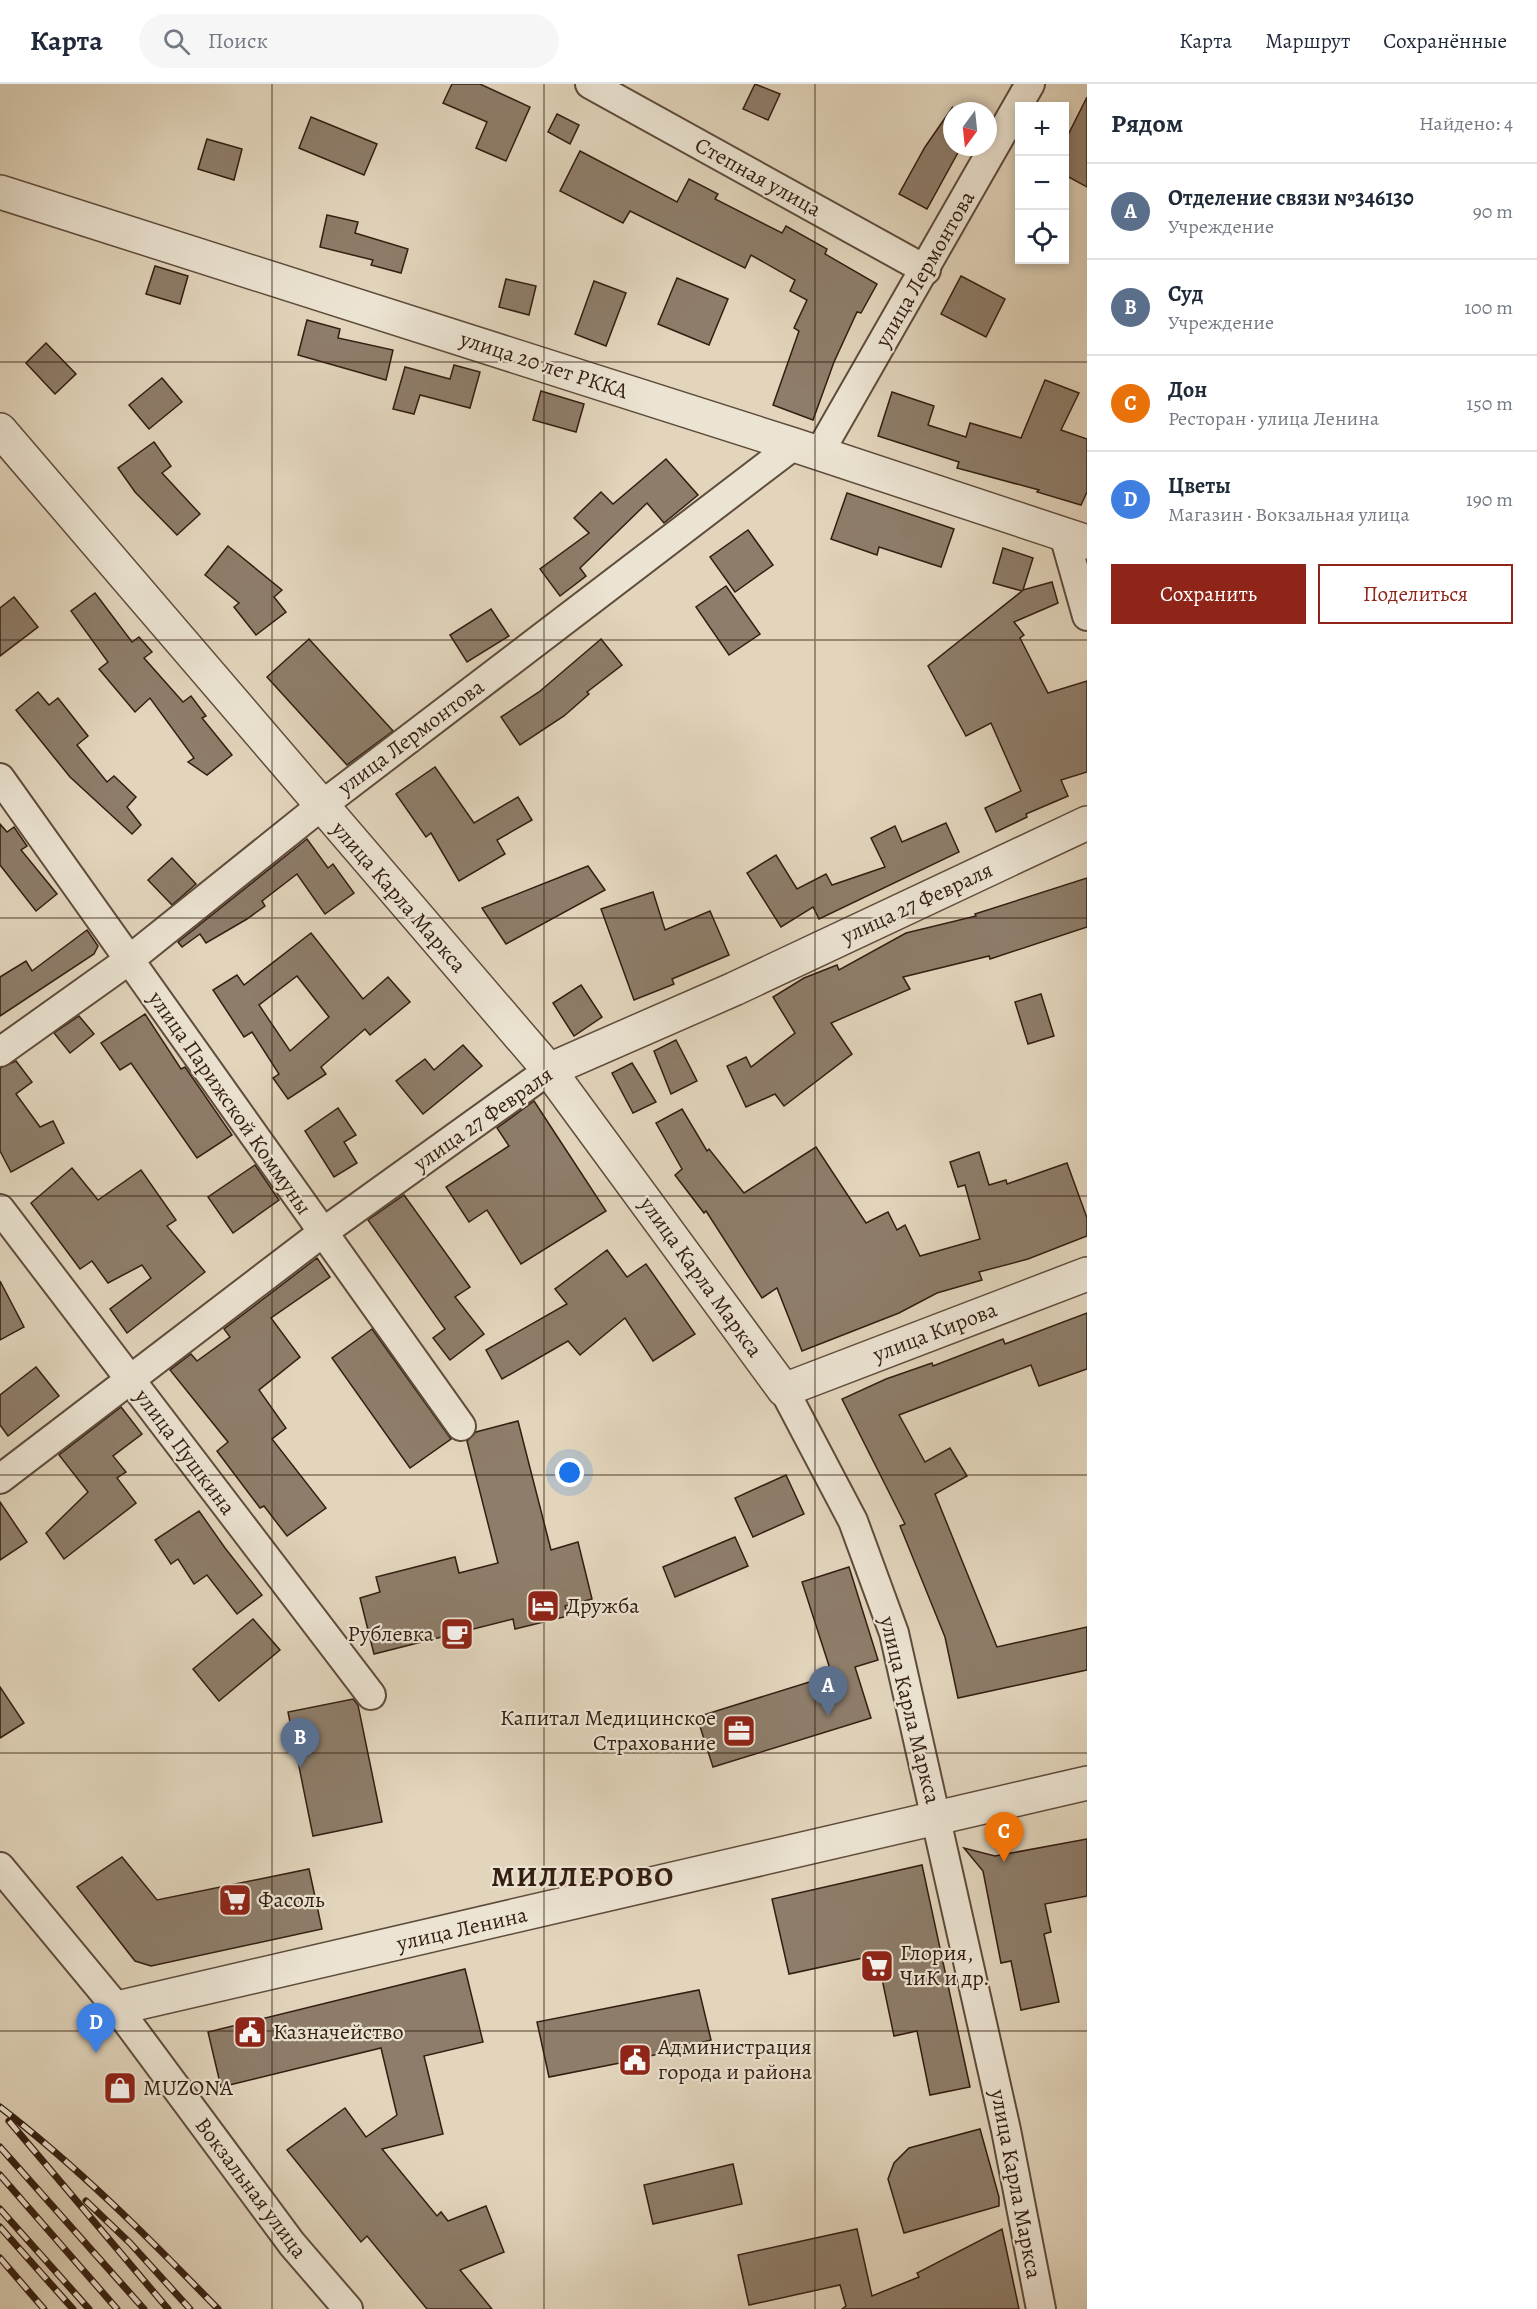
<!DOCTYPE html>
<html lang="ru">
<head>
<meta charset="utf-8">
<style>
	:root { --surface:#fff; --page:#f6f6f7; --text:#1f2937; --muted:#747a83; --line:#e0e1e3; --accent:#8f2418 }
	body { margin:0; font-family:Alegreya,serif; background:var(--page); color:var(--text) }
	.controls { position:absolute; right:18px; top:18px; display:grid; overflow:hidden; border-radius:0px; box-shadow:0 3px 9px #0003 }
	.controls button { width:54px; height:54px; display:grid; place-items:center; padding:0; border:0; border-bottom:2px solid var(--line); background:var(--surface); color:var(--text); font:30px sans-serif }
	.compass { position:absolute; left:943px; top:18px; width:54px; height:54px; border-radius:50%; background:var(--surface); box-shadow:0 3px 9px #0003; rotate:195deg }
	.you { position:absolute; left:570px; top:1389px; width:21px; height:21px; margin:-15px; border:4px solid #fff; border-radius:50%; background:#1a73e8; box-shadow:0 0 0 9px #1a73e833 }
	.badge { display:grid; place-items:center; width:39px; height:39px; border-radius:50%; background:var(--accent); color:#fff; font-size:20px; font-weight:700 }
	.pin { position:absolute; translate:-50% -50px; filter:drop-shadow(0 2px 3px #0008) }
	.pin::after { content:''; position:absolute; top:32px; width:21px; height:18px; background:inherit; clip-path:polygon(0 0,100% 0,50% 100%) }
	.list { margin:0; padding:0; list-style:none }
	h2 { display:flex; justify-content:space-between; align-items:center; height:78px; margin:0; padding:0 24px; font-size:26px }
	h2 small { font-size:20px; font-weight:400; color:var(--muted) }
	.list li { display:grid; grid-template-columns:39px 1fr auto; gap:18px; align-items:center; box-sizing:border-box; height:96px; padding:0 24px; border-top:2px solid var(--line) }
	.list b { display:block; font-size:22px; white-space:nowrap }
	.list p { margin:0; font-size:20px; white-space:nowrap; color:var(--muted) }
	.list em { font-size:20px; font-style:normal; color:var(--muted) }
	.actions { display:flex; gap:12px; padding:18px 24px }
	.actions a { flex:1; padding:14px 0; border:2px solid var(--accent); border-radius:0px; text-align:center; font-size:21px; color:var(--accent) }
	.actions .main { background:var(--accent); color:#fff }
	.icon { flex:none; width:33px; height:33px; fill:none; stroke:currentColor; stroke-width:2; stroke-linecap:round; stroke-linejoin:round }
	.map { position:relative; flex:none; width:1087px; height:2225px; overflow:hidden }
	header { display:flex; align-items:center; gap:36px; box-sizing:border-box; height:84px; padding:0 30px; background:var(--surface); border-bottom:2px solid var(--line) }
	header strong { font-size:28px }
	nav { display:flex; gap:33px; margin-inline-start:auto; font-size:21px }
	.search { width:420px; height:54px; background:var(--page); display:flex; align-items:center; gap:15px; box-sizing:border-box; padding:0 21px; border-radius:33px; color:var(--muted); font-size:22px }
	main { display:flex }
	aside { flex:1; background:var(--surface) }
	.map>svg:first-child { display:block }
	.building { fill:#8e7d6a; stroke:#331e11; stroke-width:1.5; fill-rule:evenodd }
	.lines { fill:none; stroke-linecap:round; stroke-linejoin:round }
	.minor-casing { stroke:#5f4c3c; stroke-width:32 }
	.tertiary-casing { stroke:#5f4c3c; stroke-width:36 }
	.minor { stroke:#ece4d3; stroke-width:28 }
	.tertiary { stroke:#ece4d3; stroke-width:33 }
	.rail-casing { stroke:#331e11; stroke-width:7 }
	.rail { stroke:#ece4d3; stroke-width:4.5; stroke-dasharray:14; stroke-linecap:butt }
	.grid { fill:none; stroke:#331e11; stroke-width:1.5; stroke-opacity:0.55 }
	.labels { text-anchor:middle; dominant-baseline:central; stroke-width:4.5; stroke-linejoin:round; paint-order:stroke }
	.street-label { font-size:22px; fill:#331e11; stroke:#ece4d3 }
	.poi-label { font-size:22px; fill:#331e11; stroke:#ece4d3; text-anchor:start }
	.district-label { font-size:28px; font-weight:bold; letter-spacing:1.5px; fill:#331e11; stroke:#ece4d3 }
</style>
</head>
<body>
<header>
<strong>Карта</strong>
<div class="search"><svg class="icon" aria-label="search" viewBox="0 0 24 24"><circle cx="10" cy="10" r="6"/><path d="M15 15l6 6"/></svg>Поиск</div>
<nav><a>Карта</a><a>Маршрут</a><a>Сохранённые</a></nav>
</header>
<main>
<div class="map">
<svg width="1087" height="2225" viewBox="0 0 1087 2225">
	<rect width="100%" height="100%" fill="#e2d5bc"/>
	<filter id="stains"><feTurbulence type="fractalNoise" baseFrequency=".00333" numOctaves="4"/><feColorMatrix values="0 0 0 0 .2 0 0 0 0 .09 0 0 0 0 .02 0 0 0 .5 -.17"/></filter>
	<radialGradient id="worn" r=".72"><stop offset=".6" stop-color="#630" stop-opacity="0"/><stop offset="1" stop-color="#630" stop-opacity=".3"/></radialGradient>
	<g class="building">
		<polygon points="452,0 480,0 530,23 506,77 476,64 487,38 443,19"/>
		<polygon points="755,0 780,10 768,36 743,25"/>
		<polygon points="1087,13 1087,103 1065,91 1065,57"/>
		<polygon points="952,24 952,63 961,63 927,125 899,110 925,63"/>
		<polygon points="557,30 579,41 570,60 548,48"/>
		<polygon points="311,33 377,60 364,91 299,64"/>
		<polygon points="207,55 242,65 234,96 198,85"/>
		<polygon points="580,67 677,118 689,95 718,110 715,115 782,149 786,142 827,165 825,170 877,200 861,229 857,228 834,278 813,336 773,321 799,247 794,244 807,216 790,207 795,196 751,171 745,184 630,127 623,139 560,107"/>
		<polygon points="327,131 358,138 355,149 408,165 401,189 371,181 373,176 320,163"/>
		<polygon points="155,182 188,192 180,220 146,210"/>
		<polygon points="961,192 1005,215 986,253 941,230"/>
		<polygon points="677,194 728,215 709,261 658,240"/>
		<polygon points="506,195 536,202 529,231 499,223"/>
		<polygon points="594,197 626,209 606,262 575,250"/>
		<polygon points="307,236 340,245 338,254 393,266 386,296 298,271"/>
		<polygon points="46,259 76,290 55,310 26,279"/>
		<polygon points="454,281 480,288 470,324 420,311 414,330 393,325 405,283 450,295"/>
		<polygon points="162,294 182,318 149,345 129,321"/>
		<polygon points="1045,296 1079,309 1061,346 1087,355 1087,408 1081,421 1037,408 1039,406 957,384 959,378 878,352 892,308 934,322 928,341 966,353 970,339 1021,354"/>
		<polygon points="541,307 584,320 576,348 533,336"/>
		<polygon points="154,358 171,382 162,389 200,430 177,451 135,408 118,384"/>
		<polygon points="666,375 698,411 664,439 647,419 580,484 586,492 560,512 540,485 589,449 574,434 601,408 613,420"/>
		<polygon points="847,409 954,445 941,483 879,463 877,471 831,455"/>
		<polygon points="748,446 773,481 735,508 710,473"/>
		<polygon points="228,462 282,506 274,513 286,528 256,551 234,523 239,519 205,491"/>
		<polygon points="1003,464 1033,474 1023,506 1052,498 1058,519 1014,538 1024,551 1020,554 1048,609 1087,597 1087,688 1061,696 1068,712 1026,730 1027,733 996,748 985,724 1021,707 991,639 966,652 928,582 1022,507 993,499"/>
		<polygon points="726,502 760,550 729,571 696,523"/>
		<polygon points="95,509 132,558 139,553 152,568 144,574 183,618 191,612 206,632 202,634 232,671 207,691 188,678 194,674 150,614 135,628 99,585 108,578 71,527"/>
		<polygon points="14,513 38,543 0,572 0,524"/>
		<polygon points="491,525 509,552 467,578 450,551"/>
		<polygon points="309,555 393,647 347,681 267,593"/>
		<polygon points="601,555 622,581 587,608 589,610 564,632 520,661 501,633 539,608"/>
		<polygon points="38,608 49,621 58,614 88,652 77,661 107,698 114,692 136,713 127,723 141,741 132,750 70,693 16,626"/>
		<polygon points="435,683 474,739 518,713 532,736 497,756 505,770 459,797 431,749 426,753 396,710"/>
		<polygon points="946,739 959,768 819,835 813,823 781,843 747,789 776,771 797,805 826,790 832,801 885,783 871,754 895,742 902,758"/>
		<polygon points="0,740 7,748 14,743 27,762 21,766 57,810 36,827 0,781"/>
		<polygon points="307,755 328,784 333,780 354,809 325,830 297,790 262,817 265,822 247,835 206,859 200,850 182,863 178,858"/>
		<polygon points="172,774 196,800 172,821 148,796"/>
		<polygon points="588,782 605,806 506,860 482,824"/>
		<polygon points="1087,794 1087,843 990,875 989,872 903,893 910,905 831,939 852,970 784,1022 775,1010 746,1023 727,982 746,973 751,983 795,949 773,913 804,894 837,881 839,886 906,849 976,832 975,830"/>
		<polygon points="653,808 665,846 710,827 729,871 672,895 674,900 634,916 601,825"/>
		<polygon points="87,846 98,862 94,870 0,932 0,893 26,877 32,887"/>
		<path d="M 311,849 L 363,915 L 388,893 L 410,918 L 370,951 L 365,945 L 321,983 L 326,990 L 288,1015 L 273,994 L 279,990 L 252,948 L 244,953 L 213,906 L 237,891 L 244,901 ZM 297,892 L 329,933 L 290,967 L 259,921 Z"/>
		<polygon points="581,901 602,933 574,952 553,919"/>
		<polygon points="1041,910 1054,952 1028,960 1015,918"/>
		<polygon points="145,930 181,985 185,983 232,1051 197,1074 131,979 120,986 101,959"/>
		<polygon points="79,932 94,950 70,969 54,949"/>
		<polygon points="676,956 697,997 671,1010 654,967"/>
		<polygon points="463,961 482,982 423,1030 396,997 425,975 434,986"/>
		<polygon points="16,977 32,998 16,1010 40,1043 53,1037 64,1059 11,1088 0,1067 0,984"/>
		<polygon points="632,979 656,1018 633,1029 612,989"/>
		<polygon points="534,1017 606,1127 521,1180 487,1126 469,1138 446,1103 509,1062 497,1044"/>
		<polygon points="338,1024 356,1051 344,1058 357,1079 334,1093 305,1047"/>
		<polygon points="682,1025 707,1067 709,1065 744,1109 816,1063 866,1139 888,1128 897,1146 905,1141 920,1172 980,1155 965,1101 958,1103 950,1078 979,1068 989,1101 1006,1096 1007,1100 1067,1079 1087,1134 1087,1152 1028,1175 979,1188 982,1196 937,1209 899,1229 802,1267 777,1204 762,1214 706,1127 704,1129 675,1091 682,1085 656,1039"/>
		<polygon points="255,1081 279,1116 233,1149 208,1113"/>
		<polygon points="72,1084 98,1116 141,1086 176,1136 167,1142 205,1188 127,1249 110,1225 151,1194 142,1181 108,1199 92,1177 80,1185 31,1119"/>
		<polygon points="404,1111 470,1203 455,1213 484,1250 450,1276 433,1254 445,1245 368,1136"/>
		<polygon points="607,1166 627,1193 646,1180 695,1250 653,1277 625,1234 580,1271 568,1257 502,1295 486,1266 567,1220 555,1205"/>
		<polygon points="317,1174 330,1193 271,1234 300,1273 259,1306 286,1344 272,1355 326,1424 287,1452 264,1422 260,1424 217,1367 228,1358 170,1286 191,1270 197,1277 230,1253 224,1245"/>
		<polygon points="0,1197 24,1243 0,1256"/>
		<polygon points="1087,1229 1087,1285 1039,1302 1031,1281 899,1331 925,1378 950,1364 967,1392 935,1410 997,1563 1087,1543 1087,1586 958,1614 945,1553 900,1442 905,1440 842,1315 886,1295 932,1279 933,1282 1003,1255 1005,1260"/>
		<polygon points="372,1245 451,1355 410,1384 332,1274"/>
		<polygon points="36,1283 59,1312 8,1352 0,1341 0,1311"/>
		<polygon points="121,1323 142,1350 113,1372 126,1388 117,1394 136,1419 64,1475 46,1449 88,1408 59,1371"/>
		<polygon points="518,1337 551,1466 578,1458 592,1515 565,1522 568,1532 515,1545 513,1535 374,1570 360,1514 380,1508 376,1493 455,1473 459,1489 498,1479 467,1357 476,1348"/>
		<polygon points="786,1391 804,1430 753,1453 735,1414"/>
		<polygon points="0,1418 27,1458 0,1476"/>
		<polygon points="199,1427 225,1464 262,1511 237,1530 207,1491 194,1500 178,1475 171,1480 155,1456"/>
		<polygon points="735,1453 748,1482 675,1513 663,1483"/>
		<polygon points="849,1483 878,1576 855,1583 871,1634 713,1683 697,1633 832,1591 802,1498"/>
		<polygon points="253,1535 280,1566 219,1617 193,1585"/>
		<polygon points="0,1603 24,1639 0,1654"/>
		<polygon points="353,1615 358,1621 382,1738 313,1752 288,1628"/>
		<polygon points="1087,1755 1087,1812 1045,1820 1051,1848 1044,1850 1059,1918 1021,1926 1011,1877 1001,1879 983,1787 964,1764 995,1772"/>
		<polygon points="122,1773 157,1816 309,1785 322,1845 151,1882 135,1877 77,1803"/>
		<polygon points="922,1781 970,2003 930,2011 917,1947 894,1952 877,1871 789,1890 772,1815"/>
		<polygon points="465,1885 483,1958 424,1972 443,2050 382,2065 437,2132 441,2128 448,2137 486,2122 504,2168 460,2186 492,2225 427,2225 367,2152 361,2158 287,2066 345,2024 366,2053 397,2031 381,1964 221,2003 208,1948"/>
		<polygon points="699,1906 711,1956 635,1976 549,1993 537,1938"/>
		<polygon points="980,2045 999,2113 999,2122 904,2149 888,2095 894,2079 909,2064"/>
		<polygon points="733,2080 742,2120 653,2140 644,2101"/>
		<polygon points="857,2145 872,2212 919,2193 917,2189 1002,2145 1019,2225 842,2225 846,2222 840,2201 749,2221 738,2171"/>
	</g>
	<g class="lines">
		<defs>
			<g id="minor">
				<polyline points="590,0 926,186"/>
				<polyline points="819,369 1030,0"/>
				<polyline points="1064,451 1087,532"/>
				<polyline points="0,694 461,1342"/>
				<polyline points="0,968 129,876 321,722 794,361"/>
				<polyline points="0,1125 371,1611"/>
				<polyline points="784,1306 853,1437 894,1549 1006,2046 1041,2225"/>
				<polyline points="0,1395 322,1149 549,986"/>
				<polyline points="0,1783 117,1924 292,2160 348,2225"/>
			</g>
			<g id="tertiary">
				<polyline points="0,108 794,361 1087,458"/>
				<polyline points="0,346 549,986 784,1306 1087,1190"/>
				<polyline points="549,986 734,905 1087,739"/>
				<polyline points="117,1924 1087,1699"/>
			</g>
		</defs>
		<use href="#minor" class="minor-casing"/>
		<use href="#tertiary" class="tertiary-casing"/>
		<use href="#minor" class="minor"/>
		<use href="#tertiary" class="tertiary"/>
		<defs>
			<g id="rail">
				<path d="M 0,2023 C 79,2084 149,2154 218,2225"/>
				<polyline points="9,2037 168,2225"/>
				<polyline points="0,2063 144,2225"/>
				<polyline points="0,2091 117,2225"/>
				<polyline points="86,2117 130,2159 190,2225"/>
				<polyline points="0,2125 89,2225"/>
				<polyline points="0,2143 73,2225"/>
				<polyline points="0,2174 44,2225"/>
			</g>
		</defs>
		<use href="#rail" class="rail-casing"/>
		<use href="#rail" class="rail"/>
	</g>
	<path class="grid" d="M 272,0 L 272,2225M 544,0 L 544,2225M 815,0 L 815,2225M 0,278 L 1087,278M 0,556 L 1087,556M 0,834 L 1087,834M 0,1112 L 1087,1112M 0,1391 L 1087,1391M 0,1669 L 1087,1669M 0,1947 L 1087,1947"/>
	<defs>
		<symbol id="hotel-square" viewBox="-11 -11 22 22"><rect x="-9" y="-9" width="18" height="18" rx="4" fill="#8f2418" stroke="#ece4d3"/><path d="M-6-4.5h1.5V1H6V5H4.5V3h-9V5H-6ZM-4 0a1.8 1.8 0 1 1 3.6 0ZM.5 0V-2.5h3Q6-2.5 6 0Z" fill="#fff"/></symbol>
		<symbol id="cafe-square" viewBox="-11 -11 22 22"><rect x="-9" y="-9" width="18" height="18" rx="4" fill="#8f2418" stroke="#ece4d3"/><path d="M-5.5-4.5H6V0H3Q3 3.5 0 3.5H-2.5Q-5.5 3.5-5.5 0ZM3-3.2v2h1.7v-2ZM-6 4.5H4V6H-6Z" fill="#fff"/></symbol>
		<symbol id="office-square" viewBox="-11 -11 22 22"><rect x="-9" y="-9" width="18" height="18" rx="4" fill="#8f2418" stroke="#ece4d3"/><path d="M-6-3h4V-5.5h4V-3h4V5H-6ZM-1-4.5V-3h2v-1.5ZM-6 0V1H6V0Z" fill="#fff"/></symbol>
		<symbol id="supermarket-square" viewBox="-11 -11 22 22"><rect x="-9" y="-9" width="18" height="18" rx="4" fill="#8f2418" stroke="#ece4d3"/><path d="M-6-5.5h2.5l.6 2H6L4.5 2H-2.5L-4.4-4H-6ZM-1.5 3.2a1.3 1.3 0 1 0 .1 0ZM3 3.2a1.3 1.3 0 1 0 .1 0Z" fill="#fff"/></symbol>
		<symbol id="civic-square" viewBox="-11 -11 22 22"><rect x="-9" y="-9" width="18" height="18" rx="4" fill="#8f2418" stroke="#ece4d3"/><path d="M-.6-6.5H3V-4.5H.6V-3L4-1V1h2V6H-6V1h2V-1L-.6-3ZM-1.2 2.5V6h2.4V2.5Z" fill="#fff"/></symbol>
		<symbol id="shop-square" viewBox="-11 -11 22 22"><rect x="-9" y="-9" width="18" height="18" rx="4" fill="#8f2418" stroke="#ece4d3"/><path d="M-5-2.5h2.3a2.7 3.5 0 0 1 5.4 0H5L5.5 6h-11ZM-1.5-2.5h3a1.5 2.3 0 0 0-3 0Z" fill="#fff"/></symbol>
	</defs>
	<g fill-rule="evenodd">
		<use href="#hotel-square" x="524" y="1503" width="38" height="38"/>
		<use href="#cafe-square" x="438" y="1531" width="38" height="38"/>
		<use href="#office-square" x="720" y="1628" width="38" height="38"/>
		<use href="#supermarket-square" x="216" y="1797" width="38" height="38"/>
		<use href="#supermarket-square" x="858" y="1863" width="38" height="38"/>
		<use href="#civic-square" x="231" y="1929" width="38" height="38"/>
		<use href="#civic-square" x="616" y="1957" width="38" height="38"/>
		<use href="#shop-square" x="101" y="1985" width="38" height="38"/>
	</g>
	<g class="labels">
		<g class="street-label">
			<text transform="translate(758 93) rotate(29)">Степная улица</text>
			<text transform="translate(925 185) rotate(-60)">улица Лермонтова</text>
			<text transform="translate(544 281) rotate(18)">улица 20 лет РККА</text>
			<text transform="translate(411 653) rotate(-37)">улица Лермонтова</text>
			<text transform="translate(399 813) rotate(49)">улица Карла Маркса</text>
			<text transform="translate(917 819) rotate(-25)">улица 27 Февраля</text>
			<text transform="translate(230 1019) rotate(55)">улица Парижской Коммуны</text>
			<text transform="translate(483 1035) rotate(-35)">улица 27 Февраля</text>
			<text transform="translate(701 1193) rotate(54)">улица Карла Маркса</text>
			<text transform="translate(935 1248) rotate(-21)">улица Кирова</text>
			<text transform="translate(185 1368) rotate(53)">улица Пушкина</text>
			<text transform="translate(910 1626) rotate(76)">улица Карла Маркса</text>
			<text transform="translate(462 1845) rotate(-13)">улица Ленина</text>
			<text transform="translate(1016 2100) rotate(79)">улица Карла Маркса</text>
			<text transform="translate(251 2104) rotate(53)">Вокзальная улица</text>
		</g>
		<g class="poi-label">
			<text x="566" y="1522">Дружба</text>
			<text x="434" y="1550" text-anchor="end">Рублевка</text>
			<text x="716" y="1634" text-anchor="end">Капитал Медицинское<tspan x="716" dy="25">Страхование</tspan></text>
			<text x="258" y="1816">Фасоль</text>
			<text x="900" y="1869">Глория,<tspan x="900" dy="25">ЧиК и др.</tspan></text>
			<text x="273" y="1948">Казначейство</text>
			<text x="658" y="1963">Администрация<tspan x="658" dy="25">города и района</tspan></text>
			<text x="143" y="2004">MUZONA</text>
		</g>
		<g class="district-label">
			<text x="583" y="1793">МИЛЛЕРОВО</text>
		</g>
	</g>
	<rect width="100%" height="100%" filter="url(#stains)"/>
	<rect width="100%" height="100%" fill="url(#worn)"/>
</svg>
<div class="controls">
<button>+</button>
<button>−</button>
<button><svg class="icon" aria-label="locate" viewBox="0 0 24 24"><circle cx="12" cy="12" r="6"/><path d="M12 2v4M12 18v4M2 12h4M18 12h4"/></svg></button>
</div>
<svg class="compass" viewBox="-18 -18 36 36"><path d="M0-13l5 13h-10z" fill="#e53935"/><path d="M0 13l5-13h-10z" fill="#747a83"/></svg>
<div class="you"></div>
<div class="pin badge" style="left:828px;top:1632px;background:#5c6f8a">A</div>
<div class="pin badge" style="left:300px;top:1684px;background:#5c6f8a">B</div>
<div class="pin badge" style="left:1004px;top:1778px;background:#e8710a">C</div>
<div class="pin badge" style="left:96px;top:1969px;background:#3f7fe0">D</div>
</div>
<aside>
<h2>Рядом<small>Найдено: 4</small></h2>
<ul class="list">
<li><span class="badge" style="background:#5c6f8a">A</span><div><b>Отделение связи №346130</b><p>Учреждение</p></div><em>90 m</em></li>
<li><span class="badge" style="background:#5c6f8a">B</span><div><b>Суд</b><p>Учреждение</p></div><em>100 m</em></li>
<li><span class="badge" style="background:#e8710a">C</span><div><b>Дон</b><p>Ресторан · улица Ленина</p></div><em>150 m</em></li>
<li><span class="badge" style="background:#3f7fe0">D</span><div><b>Цветы</b><p>Магазин · Вокзальная улица</p></div><em>190 m</em></li>
</ul>
<div class="actions"><a class="main">Сохранить</a><a>Поделиться</a></div>
</aside>
</main>
</body>
</html>
